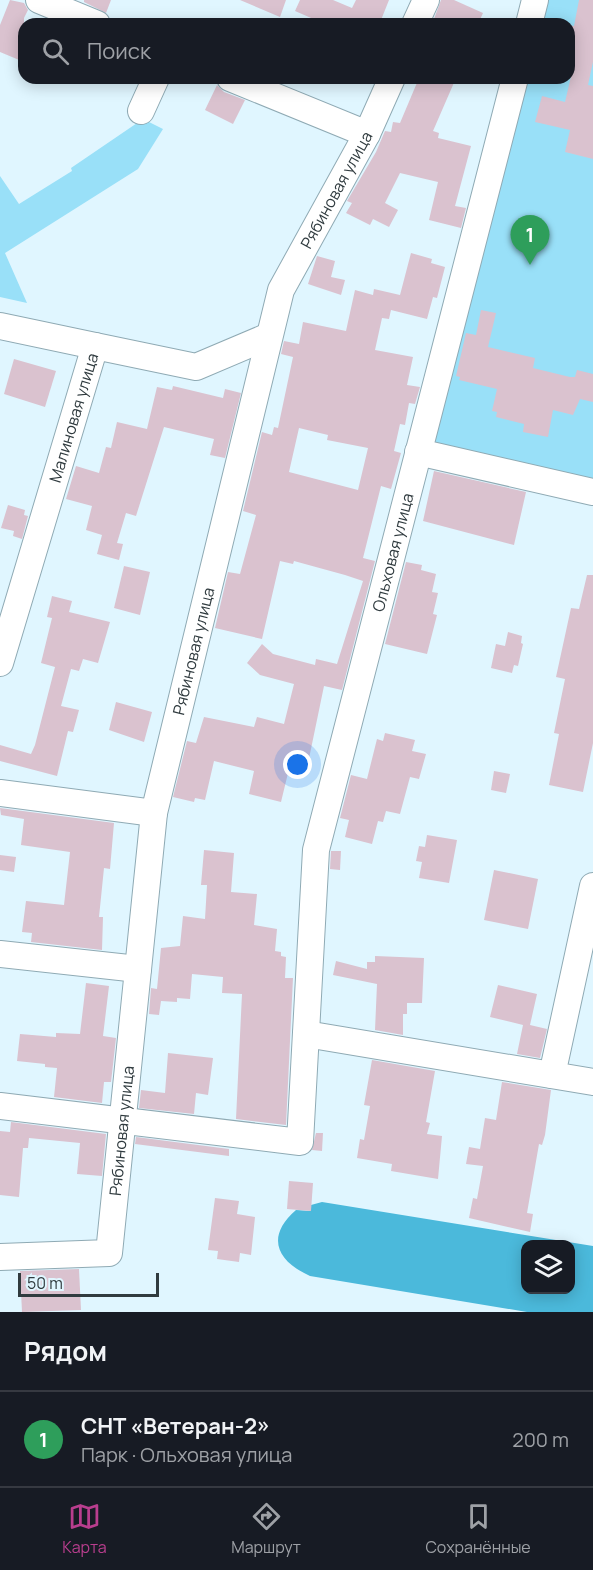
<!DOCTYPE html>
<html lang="ru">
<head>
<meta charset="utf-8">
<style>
	:root { --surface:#171b24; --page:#242831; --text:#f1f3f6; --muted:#9ea1a6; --line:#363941; --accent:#b93e8e }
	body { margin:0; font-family:Manrope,sans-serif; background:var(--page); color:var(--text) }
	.controls { position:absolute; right:18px; bottom:18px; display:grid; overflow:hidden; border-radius:12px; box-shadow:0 3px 15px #0003 }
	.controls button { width:54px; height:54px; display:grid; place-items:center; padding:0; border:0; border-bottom:2px solid var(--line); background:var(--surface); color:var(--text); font:30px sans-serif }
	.scale { position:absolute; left:18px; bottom:15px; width:141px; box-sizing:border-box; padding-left:6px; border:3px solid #303b3f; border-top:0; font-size:16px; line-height:21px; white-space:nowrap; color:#303b3f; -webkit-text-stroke:4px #e0f6ff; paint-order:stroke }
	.you { position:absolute; left:298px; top:765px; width:21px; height:21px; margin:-15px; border:4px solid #fff; border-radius:50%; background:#1a73e8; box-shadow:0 0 0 9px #1a73e833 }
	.badge { display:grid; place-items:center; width:39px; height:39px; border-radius:50%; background:var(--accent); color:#fff; font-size:20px; font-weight:700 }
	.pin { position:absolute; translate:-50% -50px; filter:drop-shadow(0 2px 3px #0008) }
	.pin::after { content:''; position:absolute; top:32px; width:21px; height:18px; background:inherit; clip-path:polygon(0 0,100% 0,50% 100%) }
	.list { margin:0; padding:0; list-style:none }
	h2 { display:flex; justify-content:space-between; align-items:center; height:78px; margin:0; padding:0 24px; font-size:26px }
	h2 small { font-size:20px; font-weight:400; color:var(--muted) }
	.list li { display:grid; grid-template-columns:39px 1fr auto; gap:18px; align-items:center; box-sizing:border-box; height:96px; padding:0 24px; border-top:2px solid var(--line) }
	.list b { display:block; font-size:22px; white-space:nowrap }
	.list p { margin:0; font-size:20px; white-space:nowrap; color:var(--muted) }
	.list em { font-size:20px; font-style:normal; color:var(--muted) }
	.icon { flex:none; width:33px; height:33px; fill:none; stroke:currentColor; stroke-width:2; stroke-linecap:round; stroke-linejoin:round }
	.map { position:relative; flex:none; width:593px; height:1312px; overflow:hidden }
	.search { position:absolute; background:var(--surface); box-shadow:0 3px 15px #0003; left:18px; right:18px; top:18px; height:66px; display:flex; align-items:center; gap:15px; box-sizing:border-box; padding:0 21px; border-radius:18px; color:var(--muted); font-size:22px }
	.sheet { height:174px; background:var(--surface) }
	nav { display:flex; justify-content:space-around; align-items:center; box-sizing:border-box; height:84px; border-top:2px solid var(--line); background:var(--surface); font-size:16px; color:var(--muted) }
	nav a { display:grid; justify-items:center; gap:3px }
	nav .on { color:var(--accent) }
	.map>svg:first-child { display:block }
	.green { fill:#99e0f8 }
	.water { fill:#4bb9db; fill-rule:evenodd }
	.building { fill:#dac2cf; fill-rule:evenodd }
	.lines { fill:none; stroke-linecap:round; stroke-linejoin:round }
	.minor-casing { stroke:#8faab4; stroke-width:28 }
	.minor { stroke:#fff; stroke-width:26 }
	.labels { text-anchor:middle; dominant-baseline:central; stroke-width:4.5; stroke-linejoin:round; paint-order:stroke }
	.street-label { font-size:16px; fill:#303b3f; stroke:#e0f6ff }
</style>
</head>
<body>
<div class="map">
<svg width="593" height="1312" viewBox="0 0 593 1312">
	<rect width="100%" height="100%" fill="#e0f6ff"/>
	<g class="green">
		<polygon points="535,0 593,0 593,492 418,452 515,78 569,78 569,24 529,24"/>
		<polygon points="143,119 163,129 138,169 5,253 27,303 0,297 0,176 19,204 72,171 71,168"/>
	</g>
	<path class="water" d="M 322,1202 L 593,1246 L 593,1312 L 527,1312 L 310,1276 C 277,1261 265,1237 296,1210 L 310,1211 L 311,1205 ZM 526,1244 L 570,1244 L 570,1290 L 526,1290 Z"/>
	<g class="building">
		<polygon points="10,0 24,3 28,10 24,18 24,62 0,52 0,25"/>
		<polygon points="84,0 111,0 106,13 84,2"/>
		<polygon points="240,0 286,0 280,17"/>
		<polygon points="300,0 333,0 352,8 356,0 389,0 381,20 389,24 325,24 295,11"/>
		<polygon points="441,0 454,0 483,13 478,24 444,24 434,19"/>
		<polygon points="579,0 593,0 593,62 588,85 593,86 593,159 565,152 570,130 535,122 542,96 565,102 573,68 569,67 569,25 574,26"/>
		<polygon points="419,78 456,78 433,131 439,133 438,138 471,146 455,206 466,208 461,228 429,220 438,182 400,173 385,203 398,210 389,227 373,219 370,225 346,213 352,203 347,201 376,152 385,131 391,132 393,122 400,123"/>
		<polygon points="217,85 224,92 245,100 233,124 205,110"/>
		<path d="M 411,253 L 432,259 L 431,263 L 445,267 L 437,298 L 433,297 L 427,319 L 391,310 L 389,319 L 382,318 L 375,350 L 413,357 L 407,385 L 420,387 L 415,404 L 409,403 L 405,425 L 400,424 L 394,451 L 401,453 L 391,489 L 381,486 L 363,558 L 375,561 L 342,690 L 324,686 L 306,773 L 289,769 L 281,802 L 249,794 L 254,771 L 214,761 L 205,800 L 195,798 L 194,802 L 173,797 L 187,741 L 196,743 L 204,717 L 254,727 L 257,717 L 284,724 L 294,684 L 260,675 L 247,663 L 262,644 L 273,654 L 315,665 L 316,659 L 337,664 L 363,581 L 345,575 L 294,561 L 293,564 L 280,561 L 262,639 L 215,628 L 228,572 L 240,574 L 256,515 L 243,511 L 262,432 L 272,435 L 274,427 L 278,428 L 293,357 L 281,354 L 284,341 L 299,344 L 303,322 L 346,331 L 355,290 L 373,295 L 374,289 L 400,295 ZM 299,428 L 328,435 L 327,440 L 368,448 L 358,490 L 289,472 Z"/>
		<polygon points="317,256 335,261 331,277 345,280 341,295 308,284"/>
		<polygon points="481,310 496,313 488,347 535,358 533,368 570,377 575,377 577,370 593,374 593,402 580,399 573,415 553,410 548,437 523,432 524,424 496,417 497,412 492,411 497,389 459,380 460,377 456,376 466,333 476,335"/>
		<polygon points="14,359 56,371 45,407 4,394"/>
		<polygon points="173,386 223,398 225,389 241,393 225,458 210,455 214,439 164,427 136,516 126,513 117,543 123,544 119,560 97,554 102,535 86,530 92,506 66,499 76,466 99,473 106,447 111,448 117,422 147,429 157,387 172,390"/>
		<polygon points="434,471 526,492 514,545 423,521"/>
		<polygon points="8,505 25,510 24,515 28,516 22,539 13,536 14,531 1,528"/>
		<polygon points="406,562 422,565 421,570 436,574 432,592 438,593 433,614 437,615 427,654 385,644"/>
		<polygon points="124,566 150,572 140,615 114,608"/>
		<polygon points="587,575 593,575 593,743 583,792 549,785 559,734 554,733 565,679 556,677 571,608 579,609"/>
		<polygon points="52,596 72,601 69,612 110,622 98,663 83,659 79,671 71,669 61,706 79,710 73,732 68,731 57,776 0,761 0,745 31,754 35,745 55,667 41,663 52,618 47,617"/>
		<polygon points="508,632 522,636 521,643 523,644 518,666 514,665 512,673 491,668 496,644 505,646"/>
		<polygon points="116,702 152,712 144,742 109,730"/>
		<polygon points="385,733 415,740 412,751 426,754 419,779 410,777 400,814 386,811 383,822 378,821 372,844 345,837 349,820 340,818 351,775 367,779 377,739 383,741"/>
		<polygon points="494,771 510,774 506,793 491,790"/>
		<polygon points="0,808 114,823 110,869 104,868 99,917 103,917 102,950 31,942 32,933 22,932 26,901 64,905 70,852 21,845 24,819 1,815"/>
		<polygon points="427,835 457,840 449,883 419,878 422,862 416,861 419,846 425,847"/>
		<polygon points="204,850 234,853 231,892 257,894 254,925 277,929 275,951 281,952 281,956 286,957 285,978 293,978 286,1125 236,1119 242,994 222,993 223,977 192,974 190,999 177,998 177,1002 161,1001 159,1015 149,1014 151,988 157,989 161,948 180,946 183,916 205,919 207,885 201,885"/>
		<polygon points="331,851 341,851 340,870 330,869"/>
		<polygon points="0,855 16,857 14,872 0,870"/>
		<polygon points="494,870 538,879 528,929 484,920"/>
		<polygon points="375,956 424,958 422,1003 407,1003 407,1014 403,1014 403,1035 375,1030 377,984 333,975 336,961 367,969 367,962 375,962"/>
		<polygon points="86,983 109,986 103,1036 116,1038 111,1082 104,1082 102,1103 54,1097 57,1068 45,1067 45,1064 17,1061 20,1034 56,1037 56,1033 80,1034"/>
		<polygon points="498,985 537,994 530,1025 547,1029 540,1058 517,1054 523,1025 490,1017"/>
		<polygon points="168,1053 213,1058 208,1095 196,1093 194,1114 139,1108 141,1090 165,1093"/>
		<polygon points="372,1060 435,1071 426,1122 430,1123 427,1134 442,1136 438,1179 391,1171 392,1164 357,1158 360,1139 364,1140 370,1106 364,1105"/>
		<polygon points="502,1082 551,1090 545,1135 542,1145 539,1144 527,1213 533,1214 530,1232 469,1218 473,1198 477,1199 483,1166 466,1164 469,1147 480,1149 485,1118 496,1120"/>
		<polygon points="11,1122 106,1134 102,1176 77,1174 80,1143 29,1138 28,1148 23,1148 19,1197 0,1195 0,1131 10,1132"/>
		<polygon points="316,1133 323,1133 322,1151 312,1150"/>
		<polygon points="136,1137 229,1149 229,1156 135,1144"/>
		<polygon points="289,1181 313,1183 311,1211 287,1209"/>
		<polygon points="215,1198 239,1201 237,1214 255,1217 251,1255 240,1253 239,1262 217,1259 218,1251 208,1250"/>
		<polygon points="79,1269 81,1310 22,1312 20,1271"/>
	</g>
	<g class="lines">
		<defs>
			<g id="minor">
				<polyline points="39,0 97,24"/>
				<polyline points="415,24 426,0"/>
				<polyline points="529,24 535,0"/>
				<polyline points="230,78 367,134"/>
				<polyline points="141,111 156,78"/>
				<polyline points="0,326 95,346"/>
				<polyline points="418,452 593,492"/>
				<path id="s1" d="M 0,663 L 95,346 L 196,367 L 269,336"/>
				<polyline points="0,793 154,813"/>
				<polyline points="0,954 138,969"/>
				<polyline points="306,1034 593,1082"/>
				<polyline points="552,1075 593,886"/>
				<path id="s2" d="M 0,1106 L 300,1142 L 316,850 L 515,78"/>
				<path id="s3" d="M 0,1257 L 109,1253 L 154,813 L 281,290 L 367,134 L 392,78"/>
			</g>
		</defs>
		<use href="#minor" class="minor-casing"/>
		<use href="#minor" class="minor"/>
	</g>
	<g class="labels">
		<g class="street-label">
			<text stroke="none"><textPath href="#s3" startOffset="1204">Рябиновая улица</textPath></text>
			<text stroke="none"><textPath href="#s1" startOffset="256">Малиновая улица</textPath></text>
			<text stroke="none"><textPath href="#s2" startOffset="902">Ольховая улица</textPath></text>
			<text stroke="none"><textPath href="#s3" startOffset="718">Рябиновая улица</textPath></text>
			<text stroke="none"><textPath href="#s3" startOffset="232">Рябиновая улица</textPath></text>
		</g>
	</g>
</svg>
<div class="controls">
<button><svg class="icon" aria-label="layers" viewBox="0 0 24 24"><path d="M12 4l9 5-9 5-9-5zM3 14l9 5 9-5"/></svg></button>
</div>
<div class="scale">50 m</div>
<div class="you"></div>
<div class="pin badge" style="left:530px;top:265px;background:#2e9e5b">1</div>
<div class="search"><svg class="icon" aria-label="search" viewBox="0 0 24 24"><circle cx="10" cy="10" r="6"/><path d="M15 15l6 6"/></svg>Поиск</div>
</div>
<section class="sheet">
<h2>Рядом<small></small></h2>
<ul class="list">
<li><span class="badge" style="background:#2e9e5b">1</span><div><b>СНТ «Ветеран-2»</b><p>Парк · Ольховая улица</p></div><em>200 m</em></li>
</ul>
</section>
<nav>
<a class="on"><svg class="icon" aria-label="map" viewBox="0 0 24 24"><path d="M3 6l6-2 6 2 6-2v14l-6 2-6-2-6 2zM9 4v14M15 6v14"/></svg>Карта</a>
<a><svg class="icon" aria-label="directions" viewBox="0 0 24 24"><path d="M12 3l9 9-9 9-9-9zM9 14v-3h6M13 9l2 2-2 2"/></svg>Маршрут</a>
<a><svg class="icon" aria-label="saved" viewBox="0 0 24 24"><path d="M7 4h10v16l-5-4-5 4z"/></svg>Сохранённые</a>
</nav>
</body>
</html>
